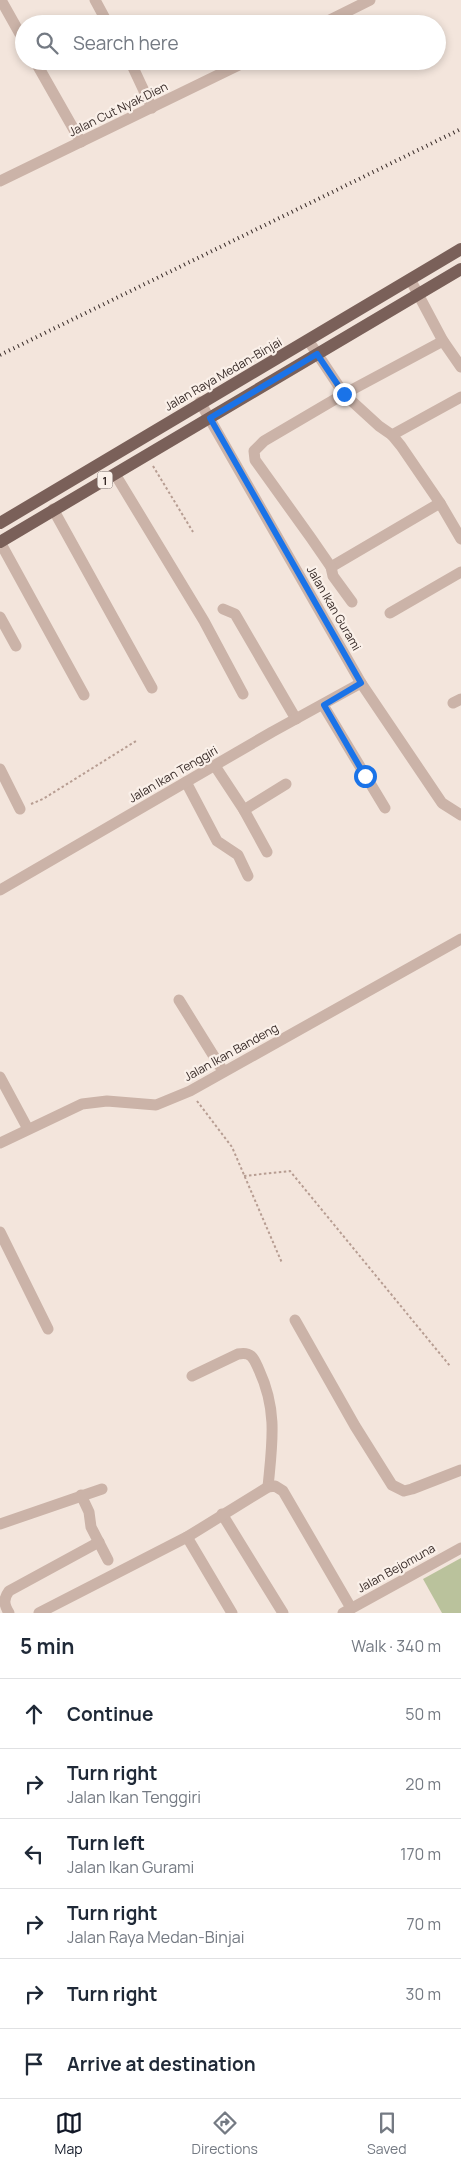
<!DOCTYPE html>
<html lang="en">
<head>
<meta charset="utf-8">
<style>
	:root { --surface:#fff; --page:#f2f2f3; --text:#1f2937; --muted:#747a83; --line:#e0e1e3; --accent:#111827 }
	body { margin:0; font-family:Manrope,sans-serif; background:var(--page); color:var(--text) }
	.stop { position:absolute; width:15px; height:15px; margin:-11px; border:4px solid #1a73e8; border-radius:50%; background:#fff }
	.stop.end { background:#1a73e8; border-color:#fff; box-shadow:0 1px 5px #0008 }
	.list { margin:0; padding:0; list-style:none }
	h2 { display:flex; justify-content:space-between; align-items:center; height:65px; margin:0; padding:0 20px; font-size:21px }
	h2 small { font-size:16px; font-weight:400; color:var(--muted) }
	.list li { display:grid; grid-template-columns:32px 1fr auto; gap:15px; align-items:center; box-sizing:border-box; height:70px; padding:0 20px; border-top:1px solid var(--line) }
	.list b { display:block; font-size:19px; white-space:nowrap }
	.list p { margin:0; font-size:16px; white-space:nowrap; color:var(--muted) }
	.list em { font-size:16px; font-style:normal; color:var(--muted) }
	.icon { flex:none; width:28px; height:28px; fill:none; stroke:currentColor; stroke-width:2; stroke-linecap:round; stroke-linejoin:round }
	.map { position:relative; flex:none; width:461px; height:1613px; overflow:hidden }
	.search { position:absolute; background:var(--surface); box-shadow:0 2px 8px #0003; left:15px; right:15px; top:15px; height:55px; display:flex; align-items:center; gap:12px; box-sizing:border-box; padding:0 18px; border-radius:28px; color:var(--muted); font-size:19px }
	.sheet { height:485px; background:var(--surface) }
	nav { display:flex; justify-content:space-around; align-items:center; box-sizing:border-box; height:70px; border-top:1px solid var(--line); background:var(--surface); font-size:14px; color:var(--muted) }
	nav a { display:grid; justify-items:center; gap:2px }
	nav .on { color:var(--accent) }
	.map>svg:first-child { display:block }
	.green { fill:#bac29c }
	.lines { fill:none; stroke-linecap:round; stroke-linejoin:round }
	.path { stroke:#b79d92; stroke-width:2; stroke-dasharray:2.5 2.5; stroke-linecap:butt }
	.minor { stroke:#cbb3a8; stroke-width:11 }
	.major { stroke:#7a6059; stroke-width:12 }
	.rail { stroke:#382b28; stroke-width:4; stroke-dasharray:1 4; stroke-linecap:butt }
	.route { stroke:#1a73e8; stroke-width:6 }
	.labels { text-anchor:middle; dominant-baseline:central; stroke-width:4.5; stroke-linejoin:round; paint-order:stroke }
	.shield { fill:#faf0e9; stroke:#726662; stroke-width:1 }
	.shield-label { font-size:11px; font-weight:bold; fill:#382b28 }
	.street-label { font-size:12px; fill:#382b28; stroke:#faf0e9 }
</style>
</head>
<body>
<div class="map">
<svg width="461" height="1613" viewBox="0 0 461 1613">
	<rect width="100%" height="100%" fill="#f3e5dc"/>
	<polygon class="green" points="461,1558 461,1613 442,1613 423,1579"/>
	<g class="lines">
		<g class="path">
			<polyline points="153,466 193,532"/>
			<polyline points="31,804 43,799 136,741"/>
			<polyline points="197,1101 232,1147 282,1263"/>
			<polyline points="244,1176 290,1171 450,1366"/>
		</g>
		<g class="minor">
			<polyline points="1,0 24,41"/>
			<polyline points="95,0 108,24"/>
			<polyline points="322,24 370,0"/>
			<polyline points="35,61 81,142"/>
			<polyline points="130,61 152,108"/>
			<polyline points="0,181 247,61"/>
			<polyline points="410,279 443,341 461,367"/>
			<polyline points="308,340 344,394 379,426 392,435 401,446 440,503 461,539"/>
			<polyline points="200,402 361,683 442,803 461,815"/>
			<polyline points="392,435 461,397"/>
			<polyline points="115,474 204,621 243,694"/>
			<polyline points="53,509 152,688"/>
			<polyline points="0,542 84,695"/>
			<polyline points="331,567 440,503"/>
			<polyline points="352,602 333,576 331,567 311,538 255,460 254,451 264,441 344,394 443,341"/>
			<polyline points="223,609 235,614 296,719"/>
			<polyline points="390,613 461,572"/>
			<polyline points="0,617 16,646"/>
			<polyline points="453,703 461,699"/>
			<polyline points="323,705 385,808"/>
			<polyline points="215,766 244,810 267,852"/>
			<polyline points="0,769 20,809"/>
			<polyline points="186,782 217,841 238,855 248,876"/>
			<polyline points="244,810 286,784"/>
			<polyline points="0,890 272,732 361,683"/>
			<polyline points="179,1000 223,1071"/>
			<polyline points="0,1077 28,1129"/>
			<polyline points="0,1143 82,1104 107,1101 156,1105 190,1091 461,939"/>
			<polyline points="0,1232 48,1329"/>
			<polyline points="295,1320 355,1426 392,1485 404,1491 412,1489 461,1470"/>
			<path d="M 192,1376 L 238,1354 C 252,1351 254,1359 259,1370 C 278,1411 272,1444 268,1487"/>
			<polyline points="81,1495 89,1512 91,1527 108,1560"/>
			<polyline points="222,1514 283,1613"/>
			<polyline points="0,1524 102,1489"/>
			<polyline points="187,1537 232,1613"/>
			<path d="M 9,1613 C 4,1605 3,1599 9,1591 L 99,1542"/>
			<polyline points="39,1613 187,1537 268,1487 275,1486 283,1491 351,1608"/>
			<polyline points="343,1613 461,1548"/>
		</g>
		<g class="major">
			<polyline points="0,523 461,249"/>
			<polyline points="0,542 461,269"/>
		</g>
		<polyline class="rail" points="0,355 461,129"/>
	</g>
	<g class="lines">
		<polyline class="route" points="344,394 317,354 210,418 361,683 324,705 365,776"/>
	</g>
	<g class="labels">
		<rect class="shield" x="97.5" y="471.5" width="15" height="17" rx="4"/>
		<g class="shield-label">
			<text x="105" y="480">1</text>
		</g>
		<g class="street-label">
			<text transform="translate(118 109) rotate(-26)">Jalan Cut Nyak Dien</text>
			<text transform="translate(223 374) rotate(-30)">Jalan Raya Medan-Binjai</text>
			<text transform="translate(334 608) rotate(60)">Jalan Ikan Gurami</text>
			<text transform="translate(173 774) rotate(-30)">Jalan Ikan Tenggiri</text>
			<text transform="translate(231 1052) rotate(-29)">Jalan Ikan Bandeng</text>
			<text transform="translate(396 1568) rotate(-29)">Jalan Bejomuna</text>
		</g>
	</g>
</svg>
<div class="stop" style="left:365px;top:776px"></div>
<div class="stop end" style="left:344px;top:394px"></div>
<div class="search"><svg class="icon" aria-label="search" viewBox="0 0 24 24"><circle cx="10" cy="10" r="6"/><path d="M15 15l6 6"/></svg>Search here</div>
</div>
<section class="sheet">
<h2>5 min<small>Walk · 340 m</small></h2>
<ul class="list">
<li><svg class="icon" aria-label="ahead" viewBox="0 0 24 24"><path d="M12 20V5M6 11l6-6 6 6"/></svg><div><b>Continue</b></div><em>50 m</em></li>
<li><svg class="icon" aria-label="right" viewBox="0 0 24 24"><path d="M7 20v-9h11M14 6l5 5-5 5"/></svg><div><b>Turn right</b><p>Jalan Ikan Tenggiri</p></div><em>20 m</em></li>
<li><svg class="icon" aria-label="left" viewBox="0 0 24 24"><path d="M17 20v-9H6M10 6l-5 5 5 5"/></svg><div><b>Turn left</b><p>Jalan Ikan Gurami</p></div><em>170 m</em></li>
<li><svg class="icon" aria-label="right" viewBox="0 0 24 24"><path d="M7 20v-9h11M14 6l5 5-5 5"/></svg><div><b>Turn right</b><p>Jalan Raya Medan-Binjai</p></div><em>70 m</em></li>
<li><svg class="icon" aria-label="right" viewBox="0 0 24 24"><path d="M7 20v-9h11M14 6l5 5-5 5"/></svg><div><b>Turn right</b></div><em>30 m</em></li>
<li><svg class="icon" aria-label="arrive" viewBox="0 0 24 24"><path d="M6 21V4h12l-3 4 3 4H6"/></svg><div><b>Arrive at destination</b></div></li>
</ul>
</section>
<nav>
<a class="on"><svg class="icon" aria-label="map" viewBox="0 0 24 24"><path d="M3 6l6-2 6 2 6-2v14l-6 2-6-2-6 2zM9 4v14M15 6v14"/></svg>Map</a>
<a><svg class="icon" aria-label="directions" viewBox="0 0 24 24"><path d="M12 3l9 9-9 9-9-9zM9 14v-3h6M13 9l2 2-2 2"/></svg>Directions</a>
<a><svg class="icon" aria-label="saved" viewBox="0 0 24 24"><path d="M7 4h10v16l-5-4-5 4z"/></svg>Saved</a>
</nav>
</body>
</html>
